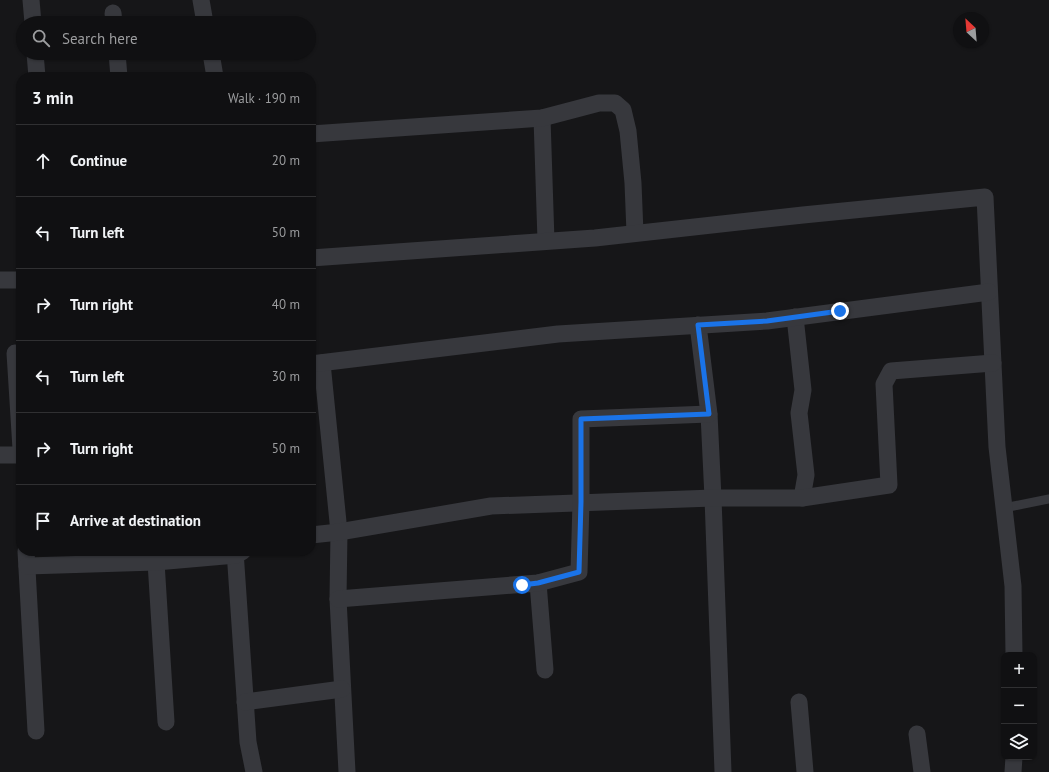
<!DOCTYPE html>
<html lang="en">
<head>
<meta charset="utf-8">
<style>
	:root { --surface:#101012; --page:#1e1e20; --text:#f1f3f6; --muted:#9c9d9f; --line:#303032 }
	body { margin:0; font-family:"PT Sans",sans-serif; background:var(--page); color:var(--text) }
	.controls { position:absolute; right:12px; bottom:12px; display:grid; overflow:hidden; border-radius:8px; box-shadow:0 1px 3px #0004 }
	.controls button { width:36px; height:36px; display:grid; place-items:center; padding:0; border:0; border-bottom:1px solid var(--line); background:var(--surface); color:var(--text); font:20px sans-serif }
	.compass { position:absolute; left:953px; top:12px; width:36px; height:36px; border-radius:50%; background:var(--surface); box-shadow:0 1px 3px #0004; rotate:334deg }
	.stop { position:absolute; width:12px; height:12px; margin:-9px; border:3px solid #1a73e8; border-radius:50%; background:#fff }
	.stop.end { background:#1a73e8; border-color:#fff; box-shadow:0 1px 4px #0008 }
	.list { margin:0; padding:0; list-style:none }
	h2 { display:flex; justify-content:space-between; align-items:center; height:52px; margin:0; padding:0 16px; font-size:17px }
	h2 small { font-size:13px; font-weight:400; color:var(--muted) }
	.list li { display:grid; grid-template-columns:26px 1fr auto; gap:12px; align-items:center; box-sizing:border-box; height:72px; padding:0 16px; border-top:1px solid var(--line) }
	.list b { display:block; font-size:15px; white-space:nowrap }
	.list em { font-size:13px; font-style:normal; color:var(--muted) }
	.icon { flex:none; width:22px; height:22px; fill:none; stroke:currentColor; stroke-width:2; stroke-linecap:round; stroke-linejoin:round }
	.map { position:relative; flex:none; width:1049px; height:772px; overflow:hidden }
	.search { position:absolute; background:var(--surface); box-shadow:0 1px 3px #0004; left:16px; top:16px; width:300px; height:44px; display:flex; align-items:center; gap:10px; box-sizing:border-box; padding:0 14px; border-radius:22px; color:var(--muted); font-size:15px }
	.panel { position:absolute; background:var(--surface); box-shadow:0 1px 3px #0004; left:16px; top:72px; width:300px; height:484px; border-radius:16px }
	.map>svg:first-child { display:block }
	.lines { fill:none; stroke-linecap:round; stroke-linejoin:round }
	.lane { stroke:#37383d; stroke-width:9 }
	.street { stroke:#37383d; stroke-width:17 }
	.route { stroke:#1a73e8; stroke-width:5 }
</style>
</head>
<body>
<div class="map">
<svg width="1049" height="772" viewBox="0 0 1049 772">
	<rect width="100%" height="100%" fill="#161618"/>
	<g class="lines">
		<polyline class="lane" points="1004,508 1049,499"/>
		<g class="street">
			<polyline points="31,0 33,23"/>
			<polyline points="201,0 205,23"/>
			<polyline points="113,13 114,23"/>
			<polyline points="35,53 37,77"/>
			<polyline points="117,53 119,77"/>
			<polyline points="211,53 215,77"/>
			<polyline points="542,118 546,241"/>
			<polyline points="311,134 542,118 599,103 615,103 623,110 628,131 633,183 635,233"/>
			<polyline points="311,258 595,238 803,215 985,197 997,447 1013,586 1014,655"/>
			<polyline points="0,280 21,280"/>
			<polyline points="795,317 803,390 799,413 806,475 802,498"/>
			<polyline points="698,325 709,414 713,498 723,772"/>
			<polyline points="15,353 21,449"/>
			<polyline points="322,363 339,532 338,599 347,772"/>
			<polyline points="311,364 558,334 767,321 989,292"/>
			<polyline points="0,455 21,455"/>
			<polyline points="311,535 339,532 491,506 713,498 802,498 889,485 884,384 891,371 993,363"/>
			<polyline points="26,551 36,731"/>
			<polyline points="235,551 248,742 254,772"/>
			<polyline points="156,562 166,722"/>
			<polyline points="27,566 156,562 236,555 243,551"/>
			<polyline points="538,583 545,670"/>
			<polyline points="338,599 538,583 579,572 581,502 581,419 709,414"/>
			<polyline points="245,702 342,689"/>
			<polyline points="799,702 805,772"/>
			<polyline points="917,734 922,772"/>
			<polyline points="1013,772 1014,757"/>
		</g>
	</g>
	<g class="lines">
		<polyline class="route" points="522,585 538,583 579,572 581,502 581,419 709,414 698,325 767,321 840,311"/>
	</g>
</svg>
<div class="controls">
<button>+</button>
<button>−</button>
<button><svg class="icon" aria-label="layers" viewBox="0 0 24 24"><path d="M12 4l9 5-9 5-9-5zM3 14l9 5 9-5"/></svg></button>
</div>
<svg class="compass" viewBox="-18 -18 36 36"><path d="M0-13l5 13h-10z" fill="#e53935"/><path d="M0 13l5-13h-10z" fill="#9c9d9f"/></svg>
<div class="stop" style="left:522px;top:585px"></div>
<div class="stop end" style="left:840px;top:311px"></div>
<div class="search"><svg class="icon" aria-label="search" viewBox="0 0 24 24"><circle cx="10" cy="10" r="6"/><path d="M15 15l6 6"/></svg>Search here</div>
<section class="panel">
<h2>3 min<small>Walk · 190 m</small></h2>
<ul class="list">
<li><svg class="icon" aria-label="ahead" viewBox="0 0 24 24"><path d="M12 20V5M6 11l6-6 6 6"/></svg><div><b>Continue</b></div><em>20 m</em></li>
<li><svg class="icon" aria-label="left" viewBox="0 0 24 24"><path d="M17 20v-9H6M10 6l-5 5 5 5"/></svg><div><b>Turn left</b></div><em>50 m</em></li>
<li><svg class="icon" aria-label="right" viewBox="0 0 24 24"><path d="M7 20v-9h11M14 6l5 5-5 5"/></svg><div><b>Turn right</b></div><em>40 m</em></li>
<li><svg class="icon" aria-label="left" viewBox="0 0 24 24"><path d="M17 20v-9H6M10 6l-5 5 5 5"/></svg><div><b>Turn left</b></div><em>30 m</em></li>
<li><svg class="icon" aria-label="right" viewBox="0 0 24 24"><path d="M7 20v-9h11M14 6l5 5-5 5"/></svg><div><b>Turn right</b></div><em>50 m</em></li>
<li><svg class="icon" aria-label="arrive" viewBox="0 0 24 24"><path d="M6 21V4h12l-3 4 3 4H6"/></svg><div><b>Arrive at destination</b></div></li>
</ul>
</section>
</div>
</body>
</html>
